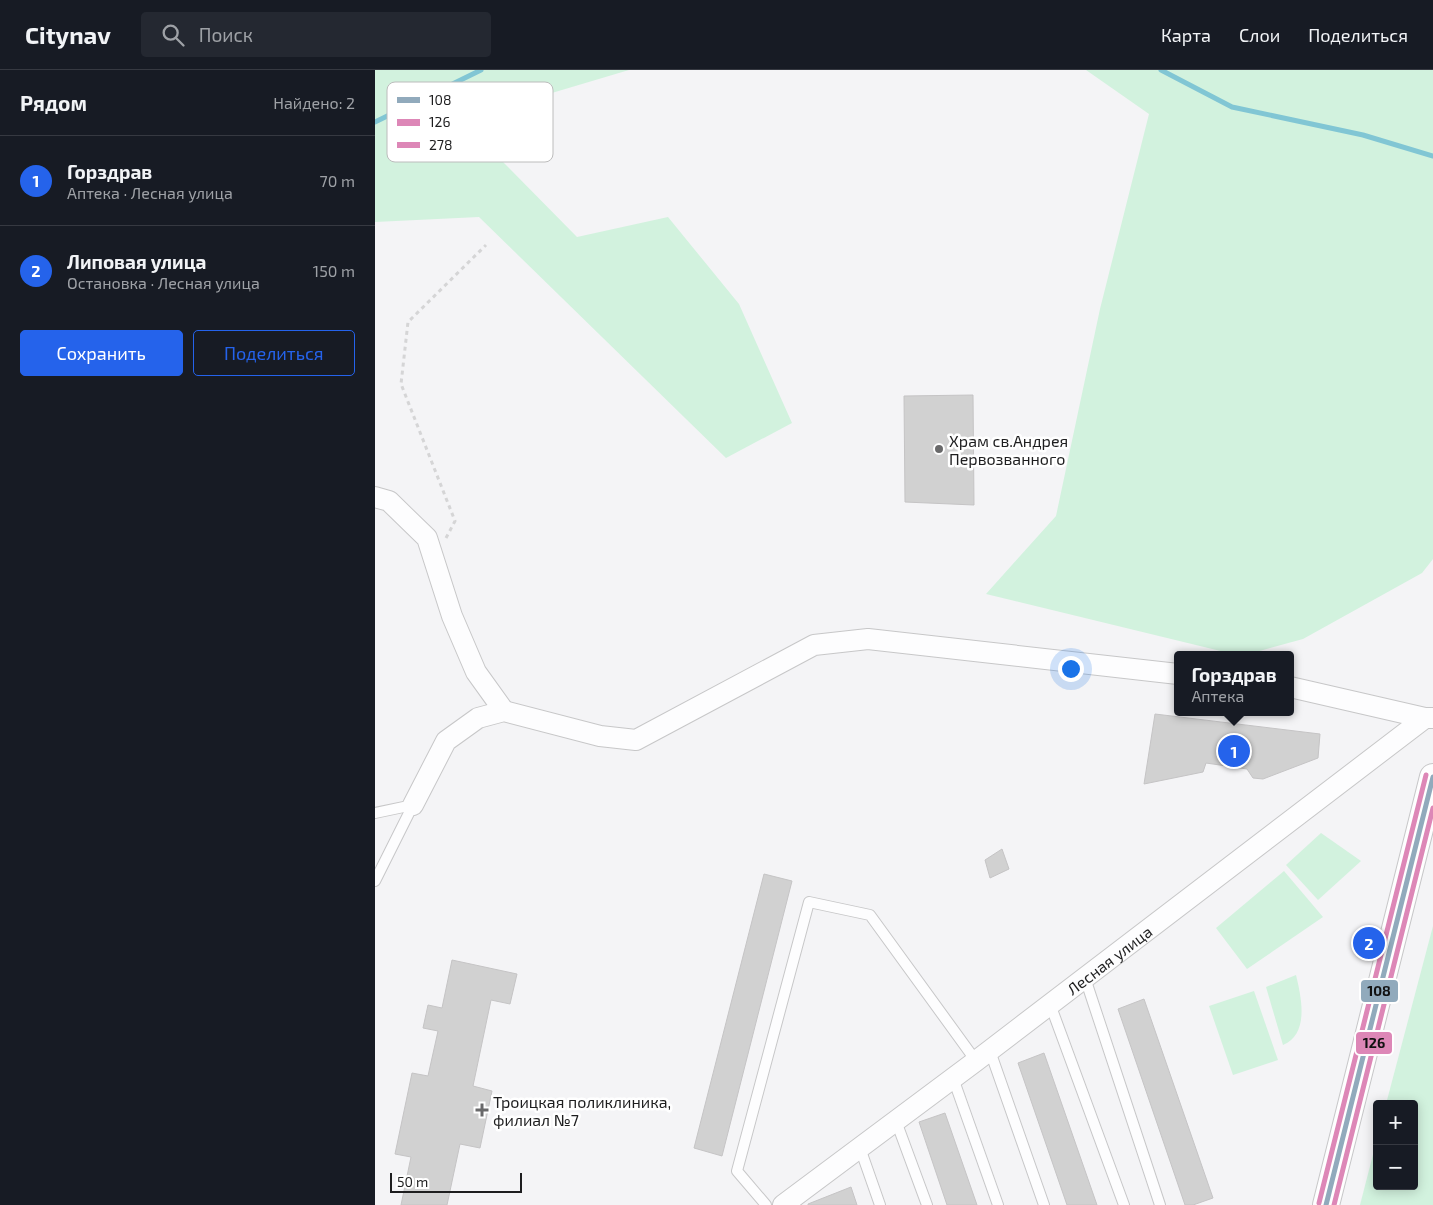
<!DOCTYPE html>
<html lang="ru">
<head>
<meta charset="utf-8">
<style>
	:root { --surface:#171b24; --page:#242831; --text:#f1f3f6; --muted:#9ea1a6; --line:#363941; --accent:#2563eb }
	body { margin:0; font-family:"Exo 2",sans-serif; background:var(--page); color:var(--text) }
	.controls { position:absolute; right:15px; bottom:15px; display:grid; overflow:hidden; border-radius:5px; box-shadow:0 2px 12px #0003 }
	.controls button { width:45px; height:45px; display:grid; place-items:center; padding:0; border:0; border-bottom:1px solid var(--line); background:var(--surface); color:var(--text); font:25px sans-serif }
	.scale { position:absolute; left:15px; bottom:12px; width:132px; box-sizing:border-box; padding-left:5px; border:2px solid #1e1e1f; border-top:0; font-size:14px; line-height:18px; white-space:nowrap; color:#1e1e1f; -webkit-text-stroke:4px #fff; paint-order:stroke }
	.you { position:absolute; left:695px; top:598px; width:18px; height:18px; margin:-12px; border:4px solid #fff; border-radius:50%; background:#1a73e8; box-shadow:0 0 0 8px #1a73e833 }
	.badge { display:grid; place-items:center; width:32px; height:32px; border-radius:50%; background:var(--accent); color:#fff; font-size:16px; font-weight:700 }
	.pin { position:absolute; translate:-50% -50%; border:2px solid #fff; box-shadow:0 1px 5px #0006 }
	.popup { position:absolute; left:799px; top:581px; width:120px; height:65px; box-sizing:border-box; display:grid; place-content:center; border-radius:5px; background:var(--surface); filter:drop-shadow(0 1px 4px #0005); font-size:16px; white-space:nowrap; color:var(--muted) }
	.popup b { font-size:19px; color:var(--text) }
	.popup::after { content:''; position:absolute; left:50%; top:100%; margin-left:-10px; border:10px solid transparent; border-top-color:var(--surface) }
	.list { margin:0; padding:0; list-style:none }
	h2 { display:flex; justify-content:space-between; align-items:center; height:65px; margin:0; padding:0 20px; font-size:21px }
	h2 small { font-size:16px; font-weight:400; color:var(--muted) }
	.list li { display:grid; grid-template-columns:32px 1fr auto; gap:15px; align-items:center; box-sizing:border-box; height:90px; padding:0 20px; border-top:1px solid var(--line) }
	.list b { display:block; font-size:19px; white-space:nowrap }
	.list p { margin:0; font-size:16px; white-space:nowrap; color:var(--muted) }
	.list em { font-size:16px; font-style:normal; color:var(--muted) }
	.actions { display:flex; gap:10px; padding:15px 20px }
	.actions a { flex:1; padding:11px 0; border:1px solid var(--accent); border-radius:5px; text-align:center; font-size:18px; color:var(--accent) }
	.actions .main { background:var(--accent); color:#fff }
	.icon { flex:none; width:28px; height:28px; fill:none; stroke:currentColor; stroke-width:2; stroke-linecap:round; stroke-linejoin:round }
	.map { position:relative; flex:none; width:1058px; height:1135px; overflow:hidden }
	header { display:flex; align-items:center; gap:30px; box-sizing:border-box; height:70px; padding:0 25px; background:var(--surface); border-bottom:1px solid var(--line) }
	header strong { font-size:24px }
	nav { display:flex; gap:28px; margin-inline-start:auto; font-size:18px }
	.search { width:350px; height:45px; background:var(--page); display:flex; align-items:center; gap:12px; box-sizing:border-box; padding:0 18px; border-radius:5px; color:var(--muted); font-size:19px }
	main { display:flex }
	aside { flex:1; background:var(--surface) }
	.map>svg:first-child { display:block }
	.green { fill:#d2f2de }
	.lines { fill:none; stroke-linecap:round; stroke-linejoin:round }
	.stream { stroke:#81c6d4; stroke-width:5 }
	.building { fill:#d1d1d1; stroke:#c5c4c5 }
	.service-casing { stroke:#c7c7c8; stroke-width:12 }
	.minor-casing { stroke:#c7c7c8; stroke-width:22 }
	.tertiary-casing { stroke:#c7c7c8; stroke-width:28 }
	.path { stroke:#d5d5d6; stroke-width:3; stroke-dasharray:4 4; stroke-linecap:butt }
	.service { stroke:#fdfdfe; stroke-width:10 }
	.minor { stroke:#fdfdfe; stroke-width:20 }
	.tertiary { stroke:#fdfdfe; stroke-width:26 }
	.bus-1-casing { stroke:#fff; stroke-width:9 }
	.bus-2-casing { stroke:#fff; stroke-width:9 }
	.bus-3-casing { stroke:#fff; stroke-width:9 }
	.bus-1 { stroke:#91aabc; stroke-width:5 }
	.bus-2 { stroke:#dd87b7; stroke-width:5 }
	.bus-3 { stroke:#dd87b7; stroke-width:5 }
	.poi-dot { fill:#69696a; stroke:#fff; stroke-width:2 }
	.labels { text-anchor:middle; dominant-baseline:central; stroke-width:5; stroke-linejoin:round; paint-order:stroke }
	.poi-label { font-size:16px; fill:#1e1e1f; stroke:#fff; text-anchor:start }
	.street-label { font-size:16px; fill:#1e1e1f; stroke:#fff }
	.key { fill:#fff; stroke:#bcbcbc; stroke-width:1 }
	.key-label { font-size:14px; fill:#1e1e1f }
	.line-badge { stroke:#fff; stroke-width:2 }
	.pale-badge-label { font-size:14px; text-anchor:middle; font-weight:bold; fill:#111 }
</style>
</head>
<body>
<header>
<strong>Citynav</strong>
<div class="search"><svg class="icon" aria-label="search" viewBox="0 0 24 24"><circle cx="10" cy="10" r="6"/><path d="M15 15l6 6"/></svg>Поиск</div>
<nav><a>Карта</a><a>Слои</a><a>Поделиться</a></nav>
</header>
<main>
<aside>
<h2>Рядом<small>Найдено: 2</small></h2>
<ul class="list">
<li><span class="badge">1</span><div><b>Горздрав</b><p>Аптека · Лесная улица</p></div><em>70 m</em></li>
<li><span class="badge">2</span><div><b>Липовая улица</b><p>Остановка · Лесная улица</p></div><em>150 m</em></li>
</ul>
<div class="actions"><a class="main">Сохранить</a><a>Поделиться</a></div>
</aside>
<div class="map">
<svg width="1058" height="1135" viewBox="0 0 1058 1135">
	<rect width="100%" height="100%" fill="#f4f4f6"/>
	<g class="green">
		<polygon points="0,0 254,0 150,31 127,91 202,167 293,147 364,234 417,353 351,388 104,147 0,152"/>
		<polygon points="711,0 1058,0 1058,489 1047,503 928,569 870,585 862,585 611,524 681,446 725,239 774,44"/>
		<polygon points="946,763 986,791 943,830 911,795"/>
		<polygon points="909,801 948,847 872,899 841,858"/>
		<polygon points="1058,856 1058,1135 985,1135 1002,1069 1002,1116 1039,1116 1039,1034 1011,1034"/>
		<path d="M 921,905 C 926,926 935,964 908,975 L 891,917 Z"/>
		<polygon points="879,921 903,990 858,1005 834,936"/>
	</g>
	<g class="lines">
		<g class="stream">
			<polyline points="786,0 857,37 988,65 1058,86"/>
			<polyline points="0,52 106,0"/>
		</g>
	</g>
	<g class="building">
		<polygon points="598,325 599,435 530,432 529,326"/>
		<polygon points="780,644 945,664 943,688 888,709 878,708 872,699 831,693 828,702 769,714"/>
		<polygon points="627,779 634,799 615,808 610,790"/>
		<polygon points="389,804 417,811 347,1086 319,1078"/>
		<polygon points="77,890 142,904 135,934 116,930 98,1016 117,1021 105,1078 85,1074 72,1135 26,1135 36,1087 20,1084 37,1003 53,1006 63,961 48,958 53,935 67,938"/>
		<polygon points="769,929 838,1128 818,1135 810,1135 743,939"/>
		<polygon points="669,983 722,1135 692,1135 643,993"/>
		<polygon points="570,1043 602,1135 572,1135 544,1052"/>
		<polygon points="476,1117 482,1135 433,1135 433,1134"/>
	</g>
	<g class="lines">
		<defs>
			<g id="service">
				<polyline points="0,743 38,735"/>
				<polyline points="0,811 38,735"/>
				<polyline points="710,908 785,1135"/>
				<polyline points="675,934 749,1135"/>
				<polyline points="615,981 669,1135"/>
				<polyline points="578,1008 623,1135"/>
				<polyline points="521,1051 552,1135"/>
				<polyline points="485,1078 505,1135"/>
				<polyline points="391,1135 362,1101 434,832 495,845 601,991"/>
			</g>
			<g id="minor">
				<polyline points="0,427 14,431 52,468 77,546 101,602 129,641"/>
				<polyline points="915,617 1050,648"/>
				<polyline points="38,735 71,671 103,648 129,641 225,666 261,670 439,575 493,569 803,604"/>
				<path id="s1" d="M 408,1135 L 601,991 L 1050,648 L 1058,648"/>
			</g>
			<polyline id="tertiary" points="951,1135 1058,707"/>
		</defs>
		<use href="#service" class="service-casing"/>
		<use href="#minor" class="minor-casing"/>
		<use href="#tertiary" class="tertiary-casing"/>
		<polyline class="path" points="71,468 80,451 26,314 33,252 111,175"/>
		<use href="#service" class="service"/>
		<use href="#minor" class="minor"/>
		<use href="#tertiary" class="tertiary"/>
		<defs>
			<polyline id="bus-1" points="951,1135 1058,707"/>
			<polyline id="bus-2" points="959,1135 1058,738"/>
			<polyline id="bus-3" points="944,1133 1051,705"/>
		</defs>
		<use href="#bus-1" class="bus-1-casing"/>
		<use href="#bus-2" class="bus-2-casing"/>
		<use href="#bus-3" class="bus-3-casing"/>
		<use href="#bus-1" class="bus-1"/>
		<use href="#bus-2" class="bus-2"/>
		<use href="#bus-3" class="bus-3"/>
	</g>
	<g class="poi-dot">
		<circle cx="564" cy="379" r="5"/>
		<path d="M104.5 1032.5h5v5h5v5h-5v5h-5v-5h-5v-5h5z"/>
	</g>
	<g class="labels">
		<g class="poi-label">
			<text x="574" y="370">Храм св.Андрея<tspan x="574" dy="18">Первозванного</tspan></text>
			<text x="118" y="1031">Троицкая поликлиника,<tspan x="118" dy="18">филиал №7</tspan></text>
		</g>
		<g class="street-label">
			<text stroke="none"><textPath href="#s1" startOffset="408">Лесная улица</textPath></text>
		</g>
	</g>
	<rect x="12" y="12" width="166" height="80" rx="8" class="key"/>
	<rect x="22" y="27" width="23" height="6" fill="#91aabc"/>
	<rect x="22" y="49" width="23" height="7" fill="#dd87b7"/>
	<rect x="22" y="72" width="23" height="6" fill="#dd87b7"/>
	<g class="key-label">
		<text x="54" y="35">108</text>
		<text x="54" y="57">126</text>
		<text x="54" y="80">278</text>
	</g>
	<g class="line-badge">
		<rect x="985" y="909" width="39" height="24" rx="5" fill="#91aabc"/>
		<rect x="980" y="961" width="38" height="24" rx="5" fill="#dd87b7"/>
	</g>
	<g class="pale-badge-label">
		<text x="1004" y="926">108</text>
		<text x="999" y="978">126</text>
	</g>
</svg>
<div class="controls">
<button>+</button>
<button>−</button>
</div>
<div class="scale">50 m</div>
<div class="you"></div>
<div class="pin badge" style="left:859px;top:681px">1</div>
<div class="popup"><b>Горздрав</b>Аптека</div>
<div class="pin badge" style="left:994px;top:873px">2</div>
</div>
</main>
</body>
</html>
